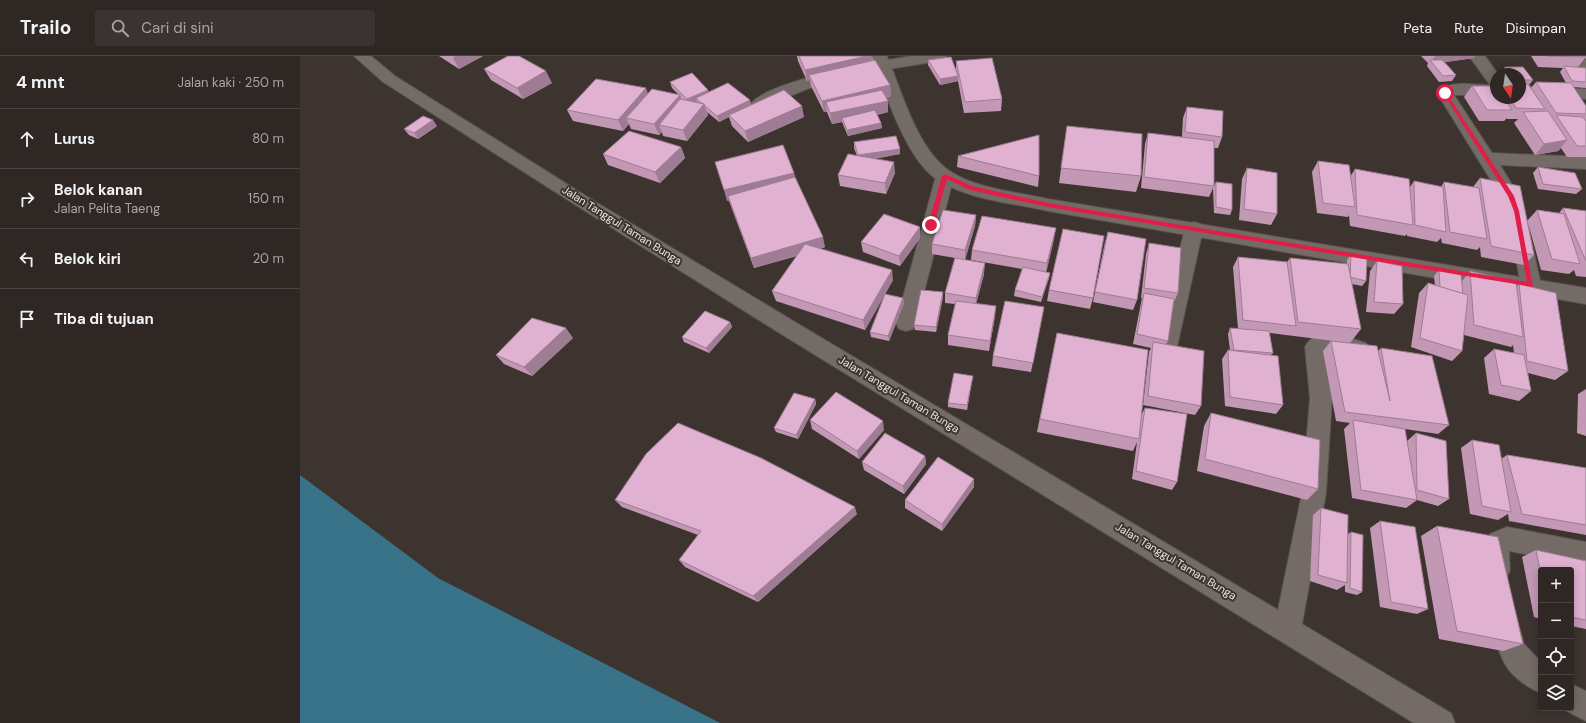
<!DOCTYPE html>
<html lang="id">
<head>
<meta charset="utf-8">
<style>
	:root { --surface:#2e2724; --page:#3a3331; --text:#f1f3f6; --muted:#a7a5a6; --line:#494441 }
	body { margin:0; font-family:"DM Sans",sans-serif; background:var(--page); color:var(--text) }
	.controls { position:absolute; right:12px; bottom:12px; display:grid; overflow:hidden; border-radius:4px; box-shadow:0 2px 10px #0003 }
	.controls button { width:36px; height:36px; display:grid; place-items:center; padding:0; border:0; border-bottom:1px solid var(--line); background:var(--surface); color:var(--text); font:20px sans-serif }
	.compass { position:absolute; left:1190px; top:12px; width:36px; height:36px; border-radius:50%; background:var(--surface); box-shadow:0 2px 10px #0003; rotate:167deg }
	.stop { position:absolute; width:12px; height:12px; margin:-9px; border:3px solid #e11d48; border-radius:50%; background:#fff }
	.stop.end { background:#e11d48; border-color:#fff; box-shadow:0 1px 4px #0008 }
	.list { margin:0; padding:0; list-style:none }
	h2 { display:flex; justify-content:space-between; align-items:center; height:52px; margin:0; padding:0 16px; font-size:17px }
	h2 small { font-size:13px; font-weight:400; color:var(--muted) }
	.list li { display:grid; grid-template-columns:26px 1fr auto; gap:12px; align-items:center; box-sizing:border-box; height:60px; padding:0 16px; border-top:1px solid var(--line) }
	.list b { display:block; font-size:15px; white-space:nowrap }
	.list p { margin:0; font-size:13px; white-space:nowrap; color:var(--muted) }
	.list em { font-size:13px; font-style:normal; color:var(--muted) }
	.icon { flex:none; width:22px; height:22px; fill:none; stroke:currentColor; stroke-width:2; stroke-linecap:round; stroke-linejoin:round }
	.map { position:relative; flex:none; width:1286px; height:667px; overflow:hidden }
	header { display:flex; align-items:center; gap:24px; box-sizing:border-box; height:56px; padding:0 20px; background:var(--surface); border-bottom:1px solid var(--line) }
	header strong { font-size:19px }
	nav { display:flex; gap:22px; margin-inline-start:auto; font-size:14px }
	.search { width:280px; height:36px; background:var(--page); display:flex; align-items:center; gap:10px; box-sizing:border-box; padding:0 14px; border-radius:4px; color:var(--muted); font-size:15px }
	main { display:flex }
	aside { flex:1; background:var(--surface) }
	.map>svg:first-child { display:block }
	.water { fill:#387389 }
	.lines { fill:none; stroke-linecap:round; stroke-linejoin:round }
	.minor-casing { stroke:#59514e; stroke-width:2 }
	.tertiary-casing { stroke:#59514e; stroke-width:2 }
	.minor { fill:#746b66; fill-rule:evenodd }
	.tertiary { fill:#746b66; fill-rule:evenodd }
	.wall { fill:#c298b5 }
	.shaded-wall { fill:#9e7c93 }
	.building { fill:#e1b1d2; stroke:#9e7c93 }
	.route { fill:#e11d48 }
	.labels { text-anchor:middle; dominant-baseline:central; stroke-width:4; stroke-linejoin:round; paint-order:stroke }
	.street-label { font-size:11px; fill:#eee8e6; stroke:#3d3430 }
</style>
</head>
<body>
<header>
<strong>Trailo</strong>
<div class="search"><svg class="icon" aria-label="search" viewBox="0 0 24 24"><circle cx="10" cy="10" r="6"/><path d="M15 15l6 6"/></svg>Cari di sini</div>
<nav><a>Peta</a><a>Rute</a><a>Disimpan</a></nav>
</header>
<main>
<aside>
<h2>4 mnt<small>Jalan kaki · 250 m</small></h2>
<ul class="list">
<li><svg class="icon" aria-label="ahead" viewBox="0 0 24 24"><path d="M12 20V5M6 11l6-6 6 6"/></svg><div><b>Lurus</b></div><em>80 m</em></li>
<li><svg class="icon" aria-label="right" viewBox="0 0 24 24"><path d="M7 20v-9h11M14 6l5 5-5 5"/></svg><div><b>Belok kanan</b><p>Jalan Pelita Taeng</p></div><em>150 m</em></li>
<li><svg class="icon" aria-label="left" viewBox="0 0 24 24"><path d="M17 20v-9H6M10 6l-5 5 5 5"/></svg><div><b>Belok kiri</b></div><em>20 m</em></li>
<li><svg class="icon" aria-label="arrive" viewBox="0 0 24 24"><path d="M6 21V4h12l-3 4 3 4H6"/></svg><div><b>Tiba di tujuan</b></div></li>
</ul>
</aside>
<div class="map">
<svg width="1286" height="667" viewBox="0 0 1286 667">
	<rect width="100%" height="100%" fill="#3d3430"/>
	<polygon class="water" points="0,419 138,522 420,667 0,667"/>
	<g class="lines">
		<defs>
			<g id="minor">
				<path d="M 54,0 L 71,0 L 95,20 L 294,145 L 500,269 L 978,554 L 1002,437 L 1010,342 L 1005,291 C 1016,269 1048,281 1066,287 L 1070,293 L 1066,299 L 1059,302 L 1027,295 L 1032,342 L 1026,437 L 1002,568 L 1151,657 L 1155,667 L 1114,667 L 486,281 L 282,153 L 83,26 Z"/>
				<path d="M 611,0 L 647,0 L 644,3 L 639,5 L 570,16 L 530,26 L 507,33 L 459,53 L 453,52 L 451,48 C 466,25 581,5 611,0 Z"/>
				<path d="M 1169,0 L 1185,0 L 1198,18 L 1196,18 L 1196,39 L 1154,39 L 1192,97 L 1286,101 L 1286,113 L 1200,109 L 1223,147 L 1241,229 L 1238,234 L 1231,237 L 1224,234 L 1221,229 L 1205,147 L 1137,37 C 1146,23 1175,29 1190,29 Z"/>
				<polygon points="1265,0 1282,0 1286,4 1286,18 1281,16"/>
				<polygon points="1220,30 1286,33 1286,43 1220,40"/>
				<polygon points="645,114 651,116 654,120 616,267 613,273 606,275 599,273 596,267 636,120 639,116"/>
				<polygon points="894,166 901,168 903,173 877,291 873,297 866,300 859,297 855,291 885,173 887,168"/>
				<path d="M 1207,471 L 1286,486 L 1286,510 L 1209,495 L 1210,514 L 1206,523 L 1197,527 L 1188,523 C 1181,507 1182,492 1190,478 Z"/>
				<path d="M 1205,549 L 1214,553 L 1224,588 L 1241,606 L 1241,637 C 1229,632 1217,624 1209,614 C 1201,604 1190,573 1192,561 C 1193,558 1194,555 1196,553 Z"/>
				<polygon points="1271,628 1286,635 1286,665 1261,652 1271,652"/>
			</g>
			<path id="tertiary" d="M 571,0 L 587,0 C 602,36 617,94 651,116 C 679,133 717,136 748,143 L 1286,232 L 1286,248 L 748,155 C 712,147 671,144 639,125 C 605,104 586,36 571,0 Z"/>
		</defs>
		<use href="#minor" class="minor-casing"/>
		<use href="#tertiary" class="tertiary-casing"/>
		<use href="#minor" class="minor"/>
		<use href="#tertiary" class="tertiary"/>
	</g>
	<g class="wall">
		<polygon points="139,0 183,0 159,13"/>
		<polygon points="497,0 572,0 573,4 590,29 591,40 586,42 588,56 577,59 581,67 582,72 548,80 542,66 532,68 527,56 524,56 511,30 510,24 507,25 498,5"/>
		<polygon points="1121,0 1175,0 1174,2 1145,6 1156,19 1152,25 1139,26 1127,10 1128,7"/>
		<polygon points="1231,0 1286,0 1286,3 1285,2 1278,11 1286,12 1286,32 1273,31 1286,50 1286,101 1267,101 1261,92 1258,95 1235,99 1214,67 1218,63 1207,63 1207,62 1204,65 1179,65 1164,41 1172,30 1196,42 1220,42 1220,18 1202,18 1201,17 1205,11 1233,24 1229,29 1231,32 1236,26 1266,27 1260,16 1263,12 1238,11"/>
		<polygon points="628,4 656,13 656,5 702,43 701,55 664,57 658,25 640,29 628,9"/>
		<polygon points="184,13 252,27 223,43 191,24"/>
		<polygon points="370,26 409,36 450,44 451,49 504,61 448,86 432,70 429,61 419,66 407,56 408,59 387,85 363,80 362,76 359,79 331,73 329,68 323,75 273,65 267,54 348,38 379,39 372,32"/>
		<polygon points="887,51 922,81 918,92 914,92 914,130 909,141 841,132 845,88 848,77 882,81 883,62"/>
		<polygon points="137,70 118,83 109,79 104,73"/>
		<polygon points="767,70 841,120 836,136 759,127"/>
		<polygon points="554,86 600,93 600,98 574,103 595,117 586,138 540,130 538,119 557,100 554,92"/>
		<polygon points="381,91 385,102 360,127 308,109 303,98"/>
		<polygon points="658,100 739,120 738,131 657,111"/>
		<polygon points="1018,105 1050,121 1055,113 1110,131 1114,125 1141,131 1144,126 1173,131 1180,122 1227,165 1237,154 1259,157 1263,152 1286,155 1286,221 1276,220 1274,214 1269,218 1241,214 1228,167 1234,199 1224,209 1181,201 1180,191 1177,194 1142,187 1141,182 1137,186 1107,180 1107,178 1105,180 1050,170 1049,159 1048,161 1017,157 1012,116"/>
		<polygon points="1238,111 1282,133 1276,138 1238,133 1233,117"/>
		<polygon points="947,112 977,158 971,169 939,164 942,123"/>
		<polygon points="494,117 495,122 525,191 520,193 593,224 565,274 476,245 472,235 497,200 454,212 429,145 427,145"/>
		<polygon points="916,126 932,154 930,159 914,157 913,132"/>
		<polygon points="676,159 675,170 665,204 684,218 676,248 695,260 689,295 648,289 648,279 655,248 645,247 645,237 655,202 632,198 632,188"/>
		<polygon points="808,176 837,244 833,254 793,246 805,186"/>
		<polygon points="620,182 600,210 563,196 561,186"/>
		<polygon points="754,183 746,216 750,217 749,222 741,246 714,240 715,234 722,213 671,204 672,194"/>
		<polygon points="849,187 878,237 873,248 868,285 866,288 901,350 895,359 843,349 849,296 851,292 833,288 841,247 842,242 841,242 846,198"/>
		<polygon points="1051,198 1066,225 1062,230 1052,228 1061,273 1050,287 969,277 973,297 971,299 983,349 976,358 925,350 922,303 928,294 930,294 928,278 930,272 938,273 933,211 938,201 987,206 990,202 1047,208 1047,204"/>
		<polygon points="1077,205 1103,248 1094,258 1066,256 1070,215"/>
		<polygon points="1139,214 1162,225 1170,215 1216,231 1219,228 1268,315 1255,324 1228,317 1231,335 1219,345 1189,338 1184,302 1194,293 1214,297 1213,289 1211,291 1164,279 1162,295 1152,305 1111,291 1119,237 1128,227 1135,229 1134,220"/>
		<polygon points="749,234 793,242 790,253 747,245"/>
		<polygon points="643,241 636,276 615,274 614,269"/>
		<polygon points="603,242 604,247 589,285 571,281 570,276"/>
		<polygon points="744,251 731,316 692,310 693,300"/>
		<polygon points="430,266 432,271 409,297 384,286 382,281"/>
		<polygon points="757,277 841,359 845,352 877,426 872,434 832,423 837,386 833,395 737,376"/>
		<polygon points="273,282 232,320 204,308 196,299"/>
		<polygon points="1031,285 1078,295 1081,292 1149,369 1138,378 1105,373 1107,385 1116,377 1149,443 1138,450 1117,444 1106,452 1052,442 1044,373 1050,367 1036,365 1023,295"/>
		<polygon points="673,320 672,324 667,354 648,351 648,347"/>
		<polygon points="1286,333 1286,380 1277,377 1278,338"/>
		<polygon points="515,343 516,348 498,383 476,376 474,372"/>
		<polygon points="911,357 1018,433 1007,444 897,415 904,370"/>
		<polygon points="510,364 584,374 559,403 512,373"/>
		<polygon points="1172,384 1201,403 1207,399 1286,412 1286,479 1209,465 1208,458 1198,464 1170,458 1161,392"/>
		<polygon points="625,400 626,408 604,438 564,414 562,406"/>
		<polygon points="674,423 674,431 642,475 605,452 605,444"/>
		<polygon points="315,444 557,458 458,546 385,511 379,504 398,479 322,451"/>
		<polygon points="1021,452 1048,478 1051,476 1062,536 1057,539 1045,536 1045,529 1037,534 1010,525 1013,459"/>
		<polygon points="1080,465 1128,553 1117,558 1080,551 1070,472"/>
		<polygon points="1137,470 1223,588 1203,595 1139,583 1121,480"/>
		<polygon points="1236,494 1286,505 1286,573 1271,570 1271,514 1241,514 1241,563 1234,561 1222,501"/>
	</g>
	<g class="shaded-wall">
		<polygon points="155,0 183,0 159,13 153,2"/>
		<polygon points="567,0 572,0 573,10 509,19 510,24 507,25 505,14"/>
		<polygon points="1135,0 1175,0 1174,2 1133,8 1131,6"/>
		<polygon points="246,15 252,27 223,43 217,32"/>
		<polygon points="658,20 658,25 640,29 640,23"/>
		<polygon points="590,29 591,40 530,55 526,46 527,56 524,56 522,45"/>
		<polygon points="346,32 350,43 326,62 329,68 323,75 318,64"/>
		<polygon points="408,34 410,40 396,42 397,46 389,49 387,43"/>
		<polygon points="380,39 384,50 359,69 362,76 359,79 354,68"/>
		<polygon points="450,44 451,50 429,59 429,61 419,66 417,60"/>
		<polygon points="588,45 588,56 544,66 542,62 542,66 532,68 530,57"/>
		<polygon points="404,48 408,59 387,85 383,74"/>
		<polygon points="502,50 504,61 448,86 445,75"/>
		<polygon points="133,64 137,70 118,83 114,77"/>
		<polygon points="581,67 582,72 548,80 547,74"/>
		<polygon points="1267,84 1258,95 1235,99 1244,88"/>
		<polygon points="381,91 385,102 360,127 355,116"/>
		<polygon points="600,93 600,98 558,105 558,99"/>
		<polygon points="594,106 595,117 586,138 585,127"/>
		<polygon points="494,117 497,128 427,145 424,134"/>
		<polygon points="676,159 675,170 665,204 665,194"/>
		<polygon points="620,171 620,182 600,210 599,200"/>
		<polygon points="756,172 754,183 746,218 747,207"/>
		<polygon points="523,181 525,191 454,212 451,202"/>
		<polygon points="685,207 684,218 675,252 676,242"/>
		<polygon points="592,214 593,224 565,274 563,264"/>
		<polygon points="750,217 749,222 741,246 742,241"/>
		<polygon points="643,236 643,241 636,276 636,271"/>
		<polygon points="603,242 604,247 589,285 588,280"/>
		<polygon points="696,250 695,260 689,295 690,285"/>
		<polygon points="430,266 432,271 409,297 406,292"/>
		<polygon points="266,272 273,282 232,320 224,311"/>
		<polygon points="673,320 672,324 667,354 667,349"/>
		<polygon points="515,343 516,348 498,383 496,379"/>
		<polygon points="583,365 584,374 559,403 557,395"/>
		<polygon points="625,400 626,408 604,438 603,430"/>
		<polygon points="674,423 674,431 642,475 642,468"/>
		<polygon points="555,451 557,458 458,546 453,540"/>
	</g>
	<g class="building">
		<polygon points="208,0 219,0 246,15 217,32 184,13"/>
		<polygon points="499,0 567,0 505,14"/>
		<polygon points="1247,0 1285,0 1286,1"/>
		<polygon points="651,1 658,20 640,23 628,4"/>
		<polygon points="692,2 702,43 665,46 656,5"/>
		<polygon points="575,4 590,29 522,45 509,19"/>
		<polygon points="1130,4 1142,4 1156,19 1143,20"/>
		<polygon points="1264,10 1286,12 1286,26 1272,25"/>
		<polygon points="1205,11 1223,11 1233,24 1220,24 1220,18 1210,18"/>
		<polygon points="392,17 408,34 387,43 370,26"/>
		<polygon points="296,23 346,32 318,64 267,54"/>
		<polygon points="1236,26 1271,27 1286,50 1286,58 1256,57"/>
		<polygon points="428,27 450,44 417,60 405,50 404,48 401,47 396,42"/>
		<polygon points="1220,28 1228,28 1245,53 1216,52 1210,42 1220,42"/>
		<polygon points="1172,30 1196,30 1196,42 1204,42 1212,54 1187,54"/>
		<polygon points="352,33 380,39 354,68 326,62"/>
		<polygon points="484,34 502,50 445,75 429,59"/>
		<polygon points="582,34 588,45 530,57 526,46"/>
		<polygon points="380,43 404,48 383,74 359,69"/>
		<polygon points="887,51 923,55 922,81 885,76"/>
		<polygon points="575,54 581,67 547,74 542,62"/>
		<polygon points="1248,55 1267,84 1244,88 1223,56"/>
		<polygon points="1256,59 1283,61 1286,65 1286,90 1277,90"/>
		<polygon points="123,60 133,64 114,77 104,73"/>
		<polygon points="767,70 842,78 841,120 761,112"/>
		<polygon points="329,75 381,91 355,116 303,98"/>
		<polygon points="848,77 914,85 914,130 844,121"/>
		<polygon points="739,79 739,120 658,100"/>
		<polygon points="596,80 600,93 558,99 554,86"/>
		<polygon points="483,89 494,117 424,134 415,106"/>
		<polygon points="548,98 594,106 585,127 538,119"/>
		<polygon points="1018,105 1049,109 1055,151 1023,147"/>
		<polygon points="1238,111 1275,117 1282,133 1243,128"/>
		<polygon points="947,112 977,117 977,158 944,153"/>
		<polygon points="1055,113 1109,123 1113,169 1057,159"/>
		<polygon points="495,121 523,181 451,202 428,140"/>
		<polygon points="1180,122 1220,130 1234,199 1191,190"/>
		<polygon points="1114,125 1143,131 1146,176 1115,169"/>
		<polygon points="916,126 932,128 932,154 916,151"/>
		<polygon points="1144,126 1179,132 1187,183 1150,176"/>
		<polygon points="1263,152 1286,155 1286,205"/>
		<polygon points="643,154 676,159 665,194 632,188"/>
		<polygon points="1237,154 1264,158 1280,208 1252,203"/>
		<polygon points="584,158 620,171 599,200 561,186"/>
		<polygon points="682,160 756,172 747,207 672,194"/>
		<polygon points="763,173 804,180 793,242 749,234"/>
		<polygon points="808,176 846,183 837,244 795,236"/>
		<polygon points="849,187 881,192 878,237 844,232"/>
		<polygon points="505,188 592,214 563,264 472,235"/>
		<polygon points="1051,198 1067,202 1066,225 1050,221"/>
		<polygon points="938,201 987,206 996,270 943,264"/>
		<polygon points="655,202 685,207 676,242 645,237"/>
		<polygon points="990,202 1048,208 1061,273 998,266"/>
		<polygon points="1077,205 1102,210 1103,248 1074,246"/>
		<polygon points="723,211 750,217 742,241 715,234"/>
		<polygon points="1139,214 1161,219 1163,238 1140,231"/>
		<polygon points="1170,215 1216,226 1223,281 1174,269"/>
		<polygon points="1128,227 1168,239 1162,295 1120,282"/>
		<polygon points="1219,228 1256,237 1268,315 1227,305"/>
		<polygon points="621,234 643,236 636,271 614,269"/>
		<polygon points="844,237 874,243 868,285 837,278"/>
		<polygon points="585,238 603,242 588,280 570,276"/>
		<polygon points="656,245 696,250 690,285 648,279"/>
		<polygon points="705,245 744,251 733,307 693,300"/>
		<polygon points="405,255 430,266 406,292 382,281"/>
		<polygon points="232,262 266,272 224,311 196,299"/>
		<polygon points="930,272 969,275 973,297 934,294"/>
		<polygon points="757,277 848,294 839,383 740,363"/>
		<polygon points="1031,285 1077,290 1090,345 1081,292 1132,300 1149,369 1045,356"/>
		<polygon points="853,286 904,295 901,350 848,340"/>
		<polygon points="1194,293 1224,299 1231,335 1201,329"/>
		<polygon points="928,294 978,300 983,349 930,341"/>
		<polygon points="654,317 673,320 667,349 648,347"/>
		<polygon points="536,336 583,365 557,395 510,364"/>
		<polygon points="494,337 515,343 496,379 474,372"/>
		<polygon points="845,352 887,358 877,426 836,415"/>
		<polygon points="911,357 1020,384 1018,433 905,403"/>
		<polygon points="1053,364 1105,373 1117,444 1061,434"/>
		<polygon points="378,367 461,402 555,451 453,540 379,504 401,475 315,444 346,398"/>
		<polygon points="585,377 625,400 603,430 562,406"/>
		<polygon points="1116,377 1146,385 1149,443 1117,434"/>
		<polygon points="1172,384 1199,389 1211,456 1182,450"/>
		<polygon points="1207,399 1286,412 1286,469 1222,458"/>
		<polygon points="638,401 674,423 642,468 605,444"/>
		<polygon points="1021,452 1048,459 1047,527 1018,519"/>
		<polygon points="1080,465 1115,471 1128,553 1091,546"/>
		<polygon points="1137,470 1198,481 1223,588 1157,575"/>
		<polygon points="1051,476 1063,479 1062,536 1050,532"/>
		<polygon points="1236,494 1286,505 1286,564 1271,561 1271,514 1241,514 1241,519"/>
	</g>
	<polygon class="route" points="1145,35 1214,140 1219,155 1233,231 748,151 670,134 647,123 634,169 631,171 628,169 642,120 645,118 672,130 748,147 1227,226 1214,155 1208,140 1143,37"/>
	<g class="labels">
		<g class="street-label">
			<text transform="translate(322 169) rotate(32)">Jalan Tanggul Taman Bunga</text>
			<text transform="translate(599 338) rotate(31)">Jalan Tanggul Taman Bunga</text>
			<text transform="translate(876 505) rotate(31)">Jalan Tanggul Taman Bunga</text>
		</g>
	</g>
</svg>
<div class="controls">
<button>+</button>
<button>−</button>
<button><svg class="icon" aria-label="locate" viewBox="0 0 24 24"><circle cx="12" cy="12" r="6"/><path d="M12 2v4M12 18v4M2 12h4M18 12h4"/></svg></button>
<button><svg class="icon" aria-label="layers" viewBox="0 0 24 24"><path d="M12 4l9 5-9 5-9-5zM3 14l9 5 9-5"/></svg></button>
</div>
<svg class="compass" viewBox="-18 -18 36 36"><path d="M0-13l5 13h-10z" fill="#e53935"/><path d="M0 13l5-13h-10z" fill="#a7a5a6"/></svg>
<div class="stop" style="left:1145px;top:37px"></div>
<div class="stop end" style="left:631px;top:169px"></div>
</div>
</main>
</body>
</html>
